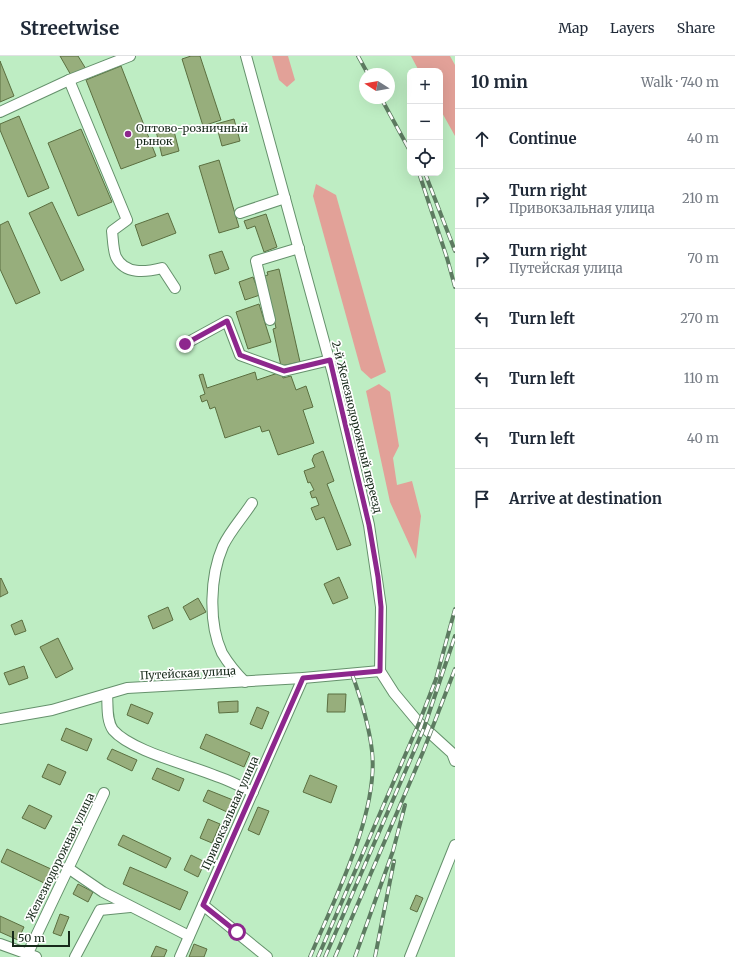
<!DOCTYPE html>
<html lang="en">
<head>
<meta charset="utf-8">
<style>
	:root { --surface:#fff; --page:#f6f6f7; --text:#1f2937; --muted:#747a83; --line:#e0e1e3 }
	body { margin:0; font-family:Merriweather,serif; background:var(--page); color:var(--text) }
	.controls { position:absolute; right:12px; top:12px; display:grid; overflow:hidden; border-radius:8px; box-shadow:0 4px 16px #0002 }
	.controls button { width:36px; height:36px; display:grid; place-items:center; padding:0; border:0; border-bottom:1px solid var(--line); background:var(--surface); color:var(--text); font:20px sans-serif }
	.compass { position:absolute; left:359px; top:12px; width:36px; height:36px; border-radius:50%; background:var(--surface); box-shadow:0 4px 16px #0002; rotate:281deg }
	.scale { position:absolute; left:12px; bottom:10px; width:58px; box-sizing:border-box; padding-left:4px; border:2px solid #17291a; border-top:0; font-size:11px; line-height:14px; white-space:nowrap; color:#17291a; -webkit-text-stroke:3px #fff; paint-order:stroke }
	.stop { position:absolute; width:12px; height:12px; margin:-9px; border:3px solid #8d278d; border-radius:50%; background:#fff }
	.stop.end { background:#8d278d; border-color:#fff; box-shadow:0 1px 4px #0008 }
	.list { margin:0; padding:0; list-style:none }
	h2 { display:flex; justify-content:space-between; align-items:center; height:52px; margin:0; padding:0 16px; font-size:17px }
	h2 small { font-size:13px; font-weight:400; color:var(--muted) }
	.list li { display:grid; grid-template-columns:26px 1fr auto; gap:12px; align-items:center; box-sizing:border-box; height:60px; padding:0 16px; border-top:1px solid var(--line) }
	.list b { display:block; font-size:15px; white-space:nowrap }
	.list p { margin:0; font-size:13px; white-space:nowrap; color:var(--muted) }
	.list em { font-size:13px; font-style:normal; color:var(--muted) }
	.icon { flex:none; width:22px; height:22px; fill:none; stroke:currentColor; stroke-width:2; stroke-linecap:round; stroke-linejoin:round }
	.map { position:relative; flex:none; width:455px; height:901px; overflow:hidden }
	header { display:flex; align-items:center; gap:24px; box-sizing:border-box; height:56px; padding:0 20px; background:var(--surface); border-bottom:1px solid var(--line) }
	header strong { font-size:19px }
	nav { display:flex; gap:22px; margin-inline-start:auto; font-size:14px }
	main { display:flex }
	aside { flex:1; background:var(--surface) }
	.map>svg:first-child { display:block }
	.green { fill:#e2a198 }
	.building { fill:#97ae7c; stroke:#5b6f40 }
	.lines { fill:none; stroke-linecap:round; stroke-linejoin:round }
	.minor-casing { stroke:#65916c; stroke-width:12 }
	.minor { stroke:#fff; stroke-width:10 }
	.rail-casing { stroke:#5d7b61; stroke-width:4 }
	.rail { stroke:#fff; stroke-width:2.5; stroke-dasharray:8; stroke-linecap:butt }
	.route { stroke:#8d278d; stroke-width:5 }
	.poi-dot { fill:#8d278d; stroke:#fff; stroke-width:1.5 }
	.labels { text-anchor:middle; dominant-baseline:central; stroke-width:3.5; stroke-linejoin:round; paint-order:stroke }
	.poi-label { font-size:11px; fill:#17291a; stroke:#fff; text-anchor:start }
	.street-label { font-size:11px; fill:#17291a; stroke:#fff }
</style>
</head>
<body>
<header>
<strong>Streetwise</strong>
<nav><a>Map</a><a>Layers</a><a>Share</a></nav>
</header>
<main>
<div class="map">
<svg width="455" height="901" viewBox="0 0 455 901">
	<rect width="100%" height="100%" fill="#beedc3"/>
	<g class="green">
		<polygon points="272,0 288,0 295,24 287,31 279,24"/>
		<polygon points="411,0 450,0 455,9 455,80 440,53 440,15 419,15"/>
		<polygon points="316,128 336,139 386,316 371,323 361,314 313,140"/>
		<polygon points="379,328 390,336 399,390 393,402 397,429 412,425 421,460 416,503 390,446 366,335"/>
	</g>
	<g class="building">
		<polygon points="60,0 78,0 86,13 72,21"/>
		<polygon points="191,0 200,0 221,64 203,70 182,3"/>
		<polygon points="0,5 14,40 0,46"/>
		<polygon points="121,10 156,100 121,113 86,24"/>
		<polygon points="19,60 49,132 28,141 0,74 0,68"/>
		<polygon points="234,63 240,85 222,90 216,68"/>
		<polygon points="173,71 179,95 162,100 156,75"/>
		<polygon points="81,73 112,146 78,160 48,87"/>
		<polygon points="219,104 239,171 219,177 199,110"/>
		<polygon points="52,146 84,214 61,225 29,157"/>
		<polygon points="168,157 176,177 142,190 135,169"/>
		<polygon points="266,158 277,191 264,196 255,170 247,173 244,165"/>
		<polygon points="8,165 40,237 16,248 0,213 0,169"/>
		<polygon points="222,195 229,213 215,218 209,199"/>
		<polygon points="279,213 300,306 281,310 273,273 276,272 264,220 268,219 267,216"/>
		<polygon points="253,221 260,239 245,244 239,226"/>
		<polygon points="259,248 271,286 248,293 236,256"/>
		<polygon points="255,316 257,324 281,316 283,322 291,320 296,334 306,330 313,351 303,354 314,387 278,399 269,374 262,376 260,370 225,382 215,351 210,353 207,344 202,346 200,340 205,338 199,319 203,318 207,332"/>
		<polygon points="323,395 334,425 327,428 351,489 337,494 324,461 316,464 311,452 319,449 316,441 312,442 310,436 314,434 310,426 308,427 304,415 315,411 312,404 314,399"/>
		<polygon points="339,521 348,542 333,548 324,528"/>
		<polygon points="1,522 8,537 0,541 0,523"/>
		<polygon points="198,542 206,556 190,564 183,551"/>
		<polygon points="168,551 173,564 153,573 148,560"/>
		<polygon points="22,564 26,575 15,579 11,569"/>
		<polygon points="58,582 73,613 56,622 40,591"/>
		<polygon points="24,610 28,622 9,629 4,617"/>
		<polygon points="328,638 346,638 345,656 327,656"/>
		<polygon points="238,645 238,656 219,657 218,646"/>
		<polygon points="131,648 153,657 148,668 127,659"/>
		<polygon points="257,651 269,656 262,673 250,668"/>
		<polygon points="66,672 92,683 87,695 61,684"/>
		<polygon points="206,678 250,697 244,711 200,692"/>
		<polygon points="112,693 137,704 132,715 107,703"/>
		<polygon points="48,708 66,716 60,729 42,721"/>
		<polygon points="157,712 184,723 179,735 152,723"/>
		<polygon points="310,719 337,730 331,747 303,736"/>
		<polygon points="208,734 233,744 227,756 203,745"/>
		<polygon points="29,749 52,760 45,773 22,762"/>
		<polygon points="258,751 269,755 259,779 248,774"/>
		<polygon points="208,763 220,768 212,787 200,782"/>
		<polygon points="123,779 171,802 166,812 118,789"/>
		<polygon points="7,793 51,813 44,827 1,806"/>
		<polygon points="191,799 205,806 198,821 184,814"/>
		<polygon points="130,811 188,836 180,854 123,828"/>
		<polygon points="78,828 93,836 88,846 73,838"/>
		<polygon points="416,839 423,842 417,856 410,853"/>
		<polygon points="60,858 69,861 61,880 53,877"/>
		<polygon points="0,860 24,871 18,884 0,876"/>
		<polygon points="194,888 207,893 204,901 189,901"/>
		<polygon points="156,890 167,894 164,901 151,901"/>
	</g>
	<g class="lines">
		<defs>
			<g id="minor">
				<polyline points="246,0 333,318 369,469 381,551 380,615 394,637 419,667 452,697 455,705"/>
				<path d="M 69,24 L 127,164 L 112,175 C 113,183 113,194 116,201 C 125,219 146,216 162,212 L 175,232"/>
				<polyline points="0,56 69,24 130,0"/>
				<polyline points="240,157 285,142"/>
				<polyline points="270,264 256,205 299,192"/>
				<polyline points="185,288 227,265 240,299 284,315 330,304"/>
				<path d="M 245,626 C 237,618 228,607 222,597 C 208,567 210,520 223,490 C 230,475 243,461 252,447"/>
				<path d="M 107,638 C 108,649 106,664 113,674 C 131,695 190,709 216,720 C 229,724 241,731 253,736"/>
				<polyline points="0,663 52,654 127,632 303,622 380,615"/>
				<polyline points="68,812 103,836 189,880"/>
				<polyline points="203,849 267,901"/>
				<polyline points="0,888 36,901"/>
				<polyline points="28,897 104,737"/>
				<polyline points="75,901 100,854 130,851"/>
				<polyline points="180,901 303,622"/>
				<polyline points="410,901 455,789"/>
			</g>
		</defs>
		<use href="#minor" class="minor-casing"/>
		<use href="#minor" class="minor"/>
		<defs>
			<g id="rail">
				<polyline points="358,0 368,18"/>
				<polyline points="381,42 410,95"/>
				<polyline points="419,117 447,202 455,231"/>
				<polyline points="425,117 455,195"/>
				<path d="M 310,901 C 334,844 379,757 372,695 C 369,669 361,643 352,618"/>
				<polyline points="318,901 419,667 436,623 455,553"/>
				<polyline points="325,901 424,672 455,580"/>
				<polyline points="335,901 423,696 455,613"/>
				<polyline points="355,901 393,795 405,749"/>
				<polyline points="375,901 394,805"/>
			</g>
		</defs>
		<use href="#rail" class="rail-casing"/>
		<use href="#rail" class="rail"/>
	</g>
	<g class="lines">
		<polyline class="route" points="185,288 227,265 240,299 284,315 330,304 369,469 378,521 381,551 380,615 303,622 203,849 237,876"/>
	</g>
	<circle class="poi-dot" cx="128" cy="78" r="4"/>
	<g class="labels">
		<g class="poi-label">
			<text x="136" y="72">Оптово-розничный<tspan x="136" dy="13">рынок</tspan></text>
		</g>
		<g class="street-label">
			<text transform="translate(357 371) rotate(76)">2-й Железнодорожный переезд</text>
			<text transform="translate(188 617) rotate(-3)">Путейская улица</text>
			<text transform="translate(230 757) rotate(-66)">Привокзальная улица</text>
			<text transform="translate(60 801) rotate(-64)">Железнодорожная улица</text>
		</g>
	</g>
</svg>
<div class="controls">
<button>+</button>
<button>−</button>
<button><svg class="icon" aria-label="locate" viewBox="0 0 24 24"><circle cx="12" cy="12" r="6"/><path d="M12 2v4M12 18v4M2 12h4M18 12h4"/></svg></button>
</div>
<svg class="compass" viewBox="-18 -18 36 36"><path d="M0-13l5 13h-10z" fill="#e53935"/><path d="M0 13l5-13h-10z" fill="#747a83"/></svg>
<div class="scale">50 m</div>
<div class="stop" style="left:237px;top:876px"></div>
<div class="stop end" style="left:185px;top:288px"></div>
</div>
<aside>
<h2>10 min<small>Walk · 740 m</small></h2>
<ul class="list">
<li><svg class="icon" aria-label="ahead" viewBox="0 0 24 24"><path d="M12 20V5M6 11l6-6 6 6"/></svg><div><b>Continue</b></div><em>40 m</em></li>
<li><svg class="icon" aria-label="right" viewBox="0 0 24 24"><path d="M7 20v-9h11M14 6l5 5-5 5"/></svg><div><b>Turn right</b><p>Привокзальная улица</p></div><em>210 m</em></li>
<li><svg class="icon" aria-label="right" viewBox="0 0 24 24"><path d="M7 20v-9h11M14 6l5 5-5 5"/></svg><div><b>Turn right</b><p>Путейская улица</p></div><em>70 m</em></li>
<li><svg class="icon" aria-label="left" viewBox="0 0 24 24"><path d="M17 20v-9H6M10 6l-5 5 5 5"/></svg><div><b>Turn left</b></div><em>270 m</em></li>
<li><svg class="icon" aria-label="left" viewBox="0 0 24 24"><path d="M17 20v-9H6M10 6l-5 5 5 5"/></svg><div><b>Turn left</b></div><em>110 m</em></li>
<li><svg class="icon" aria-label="left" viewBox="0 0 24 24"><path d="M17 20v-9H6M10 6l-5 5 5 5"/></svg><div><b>Turn left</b></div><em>40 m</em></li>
<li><svg class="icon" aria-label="arrive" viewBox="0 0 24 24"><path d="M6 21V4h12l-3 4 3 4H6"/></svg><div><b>Arrive at destination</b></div></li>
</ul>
</aside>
</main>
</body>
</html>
